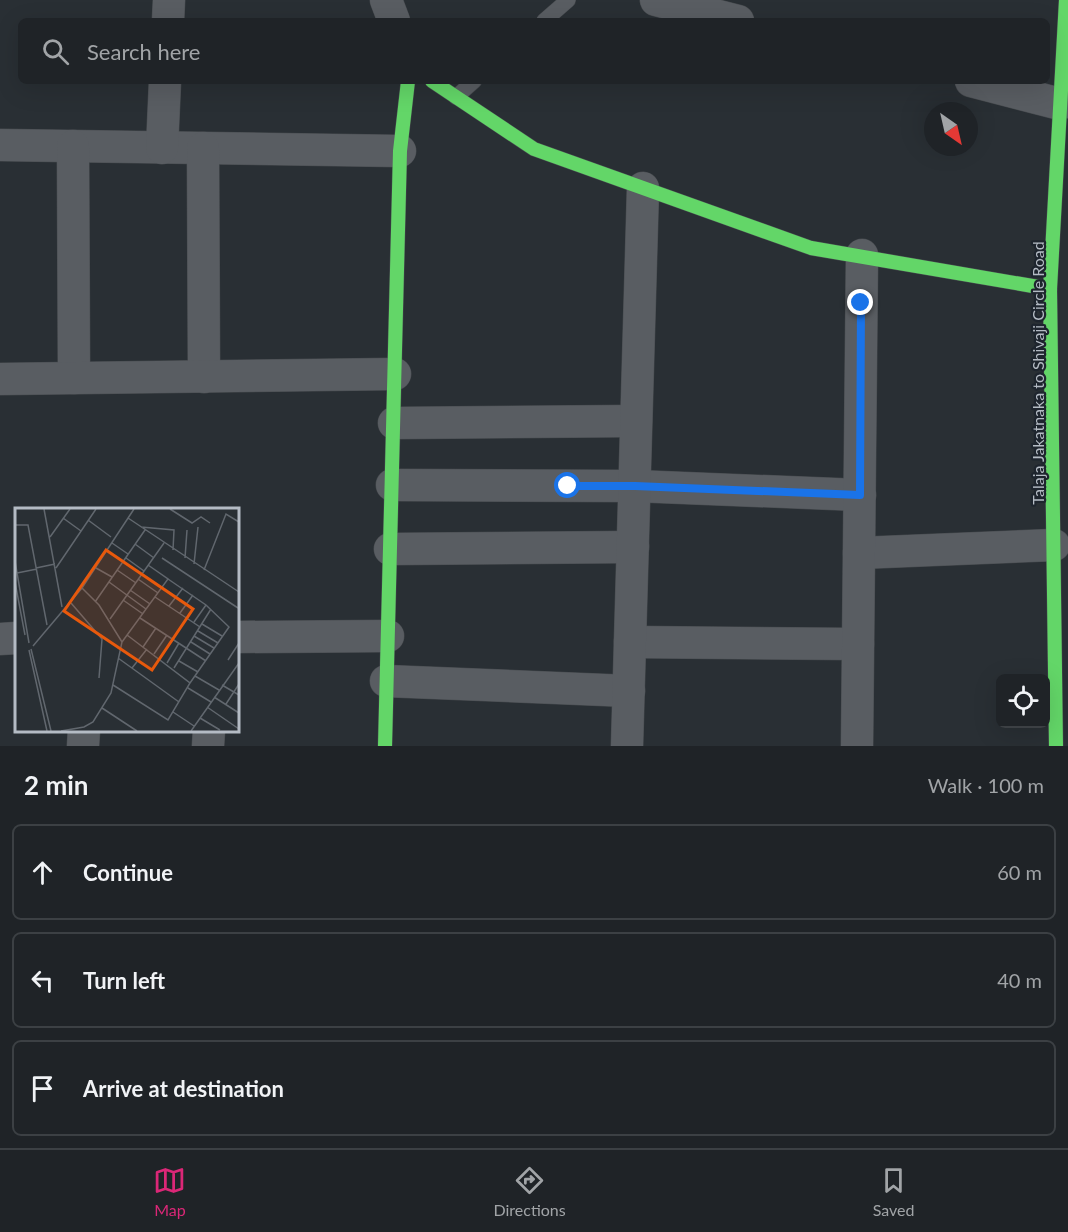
<!DOCTYPE html>
<html lang="en">
<head>
<meta charset="utf-8">
<style>
	:root { --surface:#1f2327; --page:#272b2f; --text:#f1f3f6; --muted:#a1a4a7; --line:#3c4044; --accent:#db2777 }
	body { margin:0; font-family:Lato,sans-serif; background:var(--page); color:var(--text) }
	.controls { position:absolute; right:18px; bottom:18px; display:grid; overflow:hidden; border-radius:9px; box-shadow:0 6px 24px #0002 }
	.controls button { width:54px; height:54px; display:grid; place-items:center; padding:0; border:0; border-bottom:2px solid var(--line); background:var(--surface); color:var(--text); font:30px sans-serif }
	.compass { position:absolute; left:924px; top:102px; width:54px; height:54px; border-radius:50%; background:var(--surface); box-shadow:0 6px 24px #0002; rotate:146deg }
	.stop { position:absolute; width:18px; height:18px; margin:-14px; border:4px solid #1a73e8; border-radius:50%; background:#fff }
	.stop.end { background:#1a73e8; border-color:#fff; box-shadow:0 2px 6px #0008 }
	.list { margin:0; padding:0; list-style:none }
	h2 { display:flex; justify-content:space-between; align-items:center; height:78px; margin:0; padding:0 24px; font-size:26px }
	h2 small { font-size:20px; font-weight:400; color:var(--muted) }
	.list li { display:grid; grid-template-columns:39px 1fr auto; gap:18px; align-items:center; box-sizing:border-box; height:96px; margin:0 12px 12px; padding:0 12px; border:2px solid var(--line); border-radius:9px }
	.list b { display:block; font-size:22px; white-space:nowrap }
	.list em { font-size:20px; font-style:normal; color:var(--muted) }
	.icon { flex:none; width:33px; height:33px; fill:none; stroke:currentColor; stroke-width:2; stroke-linecap:round; stroke-linejoin:round }
	.map { position:relative; flex:none; width:1068px; height:746px; overflow:hidden }
	.search { position:absolute; background:var(--surface); box-shadow:0 6px 24px #0002; left:18px; right:18px; top:18px; height:66px; display:flex; align-items:center; gap:15px; box-sizing:border-box; padding:0 21px; border-radius:9px; color:var(--muted); font-size:22px }
	.sheet { height:402px; background:var(--surface) }
	nav { display:flex; justify-content:space-around; align-items:center; box-sizing:border-box; height:84px; border-top:2px solid var(--line); background:var(--surface); font-size:16px; color:var(--muted) }
	nav a { display:grid; justify-items:center; gap:3px }
	nav .on { color:var(--accent) }
	.map>svg:first-child { display:block }
	.lines { fill:none; stroke-linecap:round; stroke-linejoin:round }
	.lane-casing { stroke:#474b4f; stroke-width:16 }
	.street-casing { stroke:#474b4f; stroke-width:33 }
	.fast-casing { stroke:#474b4f; stroke-width:15 }
	.lane { stroke:#595d62; stroke-width:15 }
	.street { stroke:#595d62; stroke-width:32 }
	.fast { stroke:#63d668; stroke-width:14 }
	.route { stroke:#1a73e8; stroke-width:8 }
	.labels { text-anchor:middle; dominant-baseline:central; stroke-width:4.5; stroke-linejoin:round; paint-order:stroke }
	.street-label { font-size:16px; fill:#b4bbc4; stroke:#1e252e }
	.inset-road { fill:none; stroke:#61676e; stroke-width:1.5 }
	.view { fill:#e8590c; fill-opacity:0.15; stroke:#e8590c; stroke-width:3 }
	.inset-edge { fill:none; stroke:#b4bbc4; stroke-width:3 }
</style>
</head>
<body>
<div class="map">
<svg width="1068" height="746" viewBox="0 0 1068 746">
	<rect width="100%" height="100%" fill="#292f34"/>
	<g class="lines">
		<defs>
			<g id="lane">
				<polyline points="544,21 568,0"/>
				<polyline points="456,97 474,81"/>
			</g>
			<g id="street">
				<polyline points="386,0 394,21"/>
				<polyline points="656,0 738,21"/>
				<polyline points="168,21 169,0"/>
				<polyline points="971,81 1060,104"/>
				<polyline points="0,145 400,151"/>
				<polyline points="73,146 74,378"/>
				<polyline points="162,148 165,81"/>
				<polyline points="203,148 204,377"/>
				<polyline points="0,379 395,374"/>
				<polyline points="394,423 636,421"/>
				<polyline points="392,485 635,486 860,495"/>
				<polyline points="390,549 633,547"/>
				<polyline points="859,553 1054,545"/>
				<polyline points="237,637 388,636"/>
				<polyline points="0,639 16,638"/>
				<polyline points="630,642 858,644"/>
				<polyline points="386,681 629,691"/>
				<polyline points="83,746 84,730"/>
				<polyline points="208,746 209,730"/>
				<polyline points="627,746 643,188"/>
				<polyline points="857,746 862,255"/>
			</g>
			<g id="fast">
				<polyline points="432,81 534,149 811,248 1050,289"/>
				<polyline points="385,746 400,151 408,81"/>
				<polyline points="1056,746 1050,289 1066,0"/>
			</g>
		</defs>
		<use href="#lane" class="lane-casing"/>
		<use href="#street" class="street-casing"/>
		<use href="#fast" class="fast-casing"/>
		<use href="#lane" class="lane"/>
		<use href="#street" class="street"/>
		<use href="#fast" class="fast"/>
	</g>
	<g class="lines">
		<polyline class="route" points="568,486 635,486 860,495 861,303"/>
	</g>
	<g class="labels">
		<g class="street-label">
			<text transform="translate(1037 373) rotate(-90)">Talaja Jakatnaka to Shivaji Circle Road</text>
		</g>
	</g>
	<g transform="translate(15 508)">
		<rect width="224" height="224" fill="#292f34"/>
		<path class="inset-road" d="M 29,1 L 47,99M 155,1 L 177,15 L 186,9 L 195,15M 48,10 L 66,23M 113,10 L 224,84M 73,12 L 96,29M 0,17 L 13,17 L 32,117M 126,19 L 159,22 L 158,42M 35,29 L 55,1M 97,35 L 113,46M 120,36 L 139,50M 111,50 L 129,63M 147,50 L 223,100M 170,50 L 172,22M 0,53 L 14,135M 179,56 L 183,19M 21,60 L 40,56M 41,60 L 81,1M 81,60 L 97,69M 102,62 L 121,75M 189,62 L 211,6 L 224,14M 2,65 L 22,61M 123,71 L 143,85M 153,71 L 191,97 L 214,119 L 175,175M 0,74 L 10,127M 94,74 L 131,101M 115,82 L 135,96M 140,89 L 185,119M 108,92 L 128,106M 80,94 L 130,22M 56,95 L 87,131 L 84,170M 154,98 L 168,80M 165,105 L 178,87M 125,110 L 191,153M 95,111 L 149,35M 179,114 L 191,97M 187,116 L 207,128M 183,123 L 203,135M 179,128 L 199,140M 107,134 L 153,71 L 133,57M 176,134 L 195,146M 18,138 L 67,80 L 119,1M 128,139 L 141,120M 16,141 L 36,223M 14,142 L 32,223M 139,146 L 152,127M 103,150 L 164,194M 213,152 L 224,135M 164,153 L 183,164M 152,155 L 164,135M 117,160 L 132,141M 159,160 L 196,101M 180,168 L 204,182M 98,177 L 153,212 L 175,175 L 112,127M 207,177 L 224,187M 173,180 L 196,194M 199,189 L 224,205M 211,196 L 224,176M 192,199 L 224,221M 87,200 L 122,223M 158,204 L 179,218M 185,210 L 205,222M 46,223 L 69,219 L 78,214 L 96,185 L 107,134 L 84,97 L 67,80M 176,223 L 224,155"/>
		<path class="view" d="M 91,42 L 178,101 L 137,162 L 49,103 Z"/>
		<rect width="224" height="224" class="inset-edge"/>
	</g>
</svg>
<div class="controls">
<button><svg class="icon" aria-label="locate" viewBox="0 0 24 24"><circle cx="12" cy="12" r="6"/><path d="M12 2v4M12 18v4M2 12h4M18 12h4"/></svg></button>
</div>
<svg class="compass" viewBox="-18 -18 36 36"><path d="M0-13l5 13h-10z" fill="#e53935"/><path d="M0 13l5-13h-10z" fill="#a1a4a7"/></svg>
<div class="stop" style="left:568px;top:486px"></div>
<div class="stop end" style="left:861px;top:303px"></div>
<div class="search"><svg class="icon" aria-label="search" viewBox="0 0 24 24"><circle cx="10" cy="10" r="6"/><path d="M15 15l6 6"/></svg>Search here</div>
</div>
<section class="sheet">
<h2>2 min<small>Walk · 100 m</small></h2>
<ul class="list">
<li><svg class="icon" aria-label="ahead" viewBox="0 0 24 24"><path d="M12 20V5M6 11l6-6 6 6"/></svg><div><b>Continue</b></div><em>60 m</em></li>
<li><svg class="icon" aria-label="left" viewBox="0 0 24 24"><path d="M17 20v-9H6M10 6l-5 5 5 5"/></svg><div><b>Turn left</b></div><em>40 m</em></li>
<li><svg class="icon" aria-label="arrive" viewBox="0 0 24 24"><path d="M6 21V4h12l-3 4 3 4H6"/></svg><div><b>Arrive at destination</b></div></li>
</ul>
</section>
<nav>
<a class="on"><svg class="icon" aria-label="map" viewBox="0 0 24 24"><path d="M3 6l6-2 6 2 6-2v14l-6 2-6-2-6 2zM9 4v14M15 6v14"/></svg>Map</a>
<a><svg class="icon" aria-label="directions" viewBox="0 0 24 24"><path d="M12 3l9 9-9 9-9-9zM9 14v-3h6M13 9l2 2-2 2"/></svg>Directions</a>
<a><svg class="icon" aria-label="saved" viewBox="0 0 24 24"><path d="M7 4h10v16l-5-4-5 4z"/></svg>Saved</a>
</nav>
</body>
</html>
